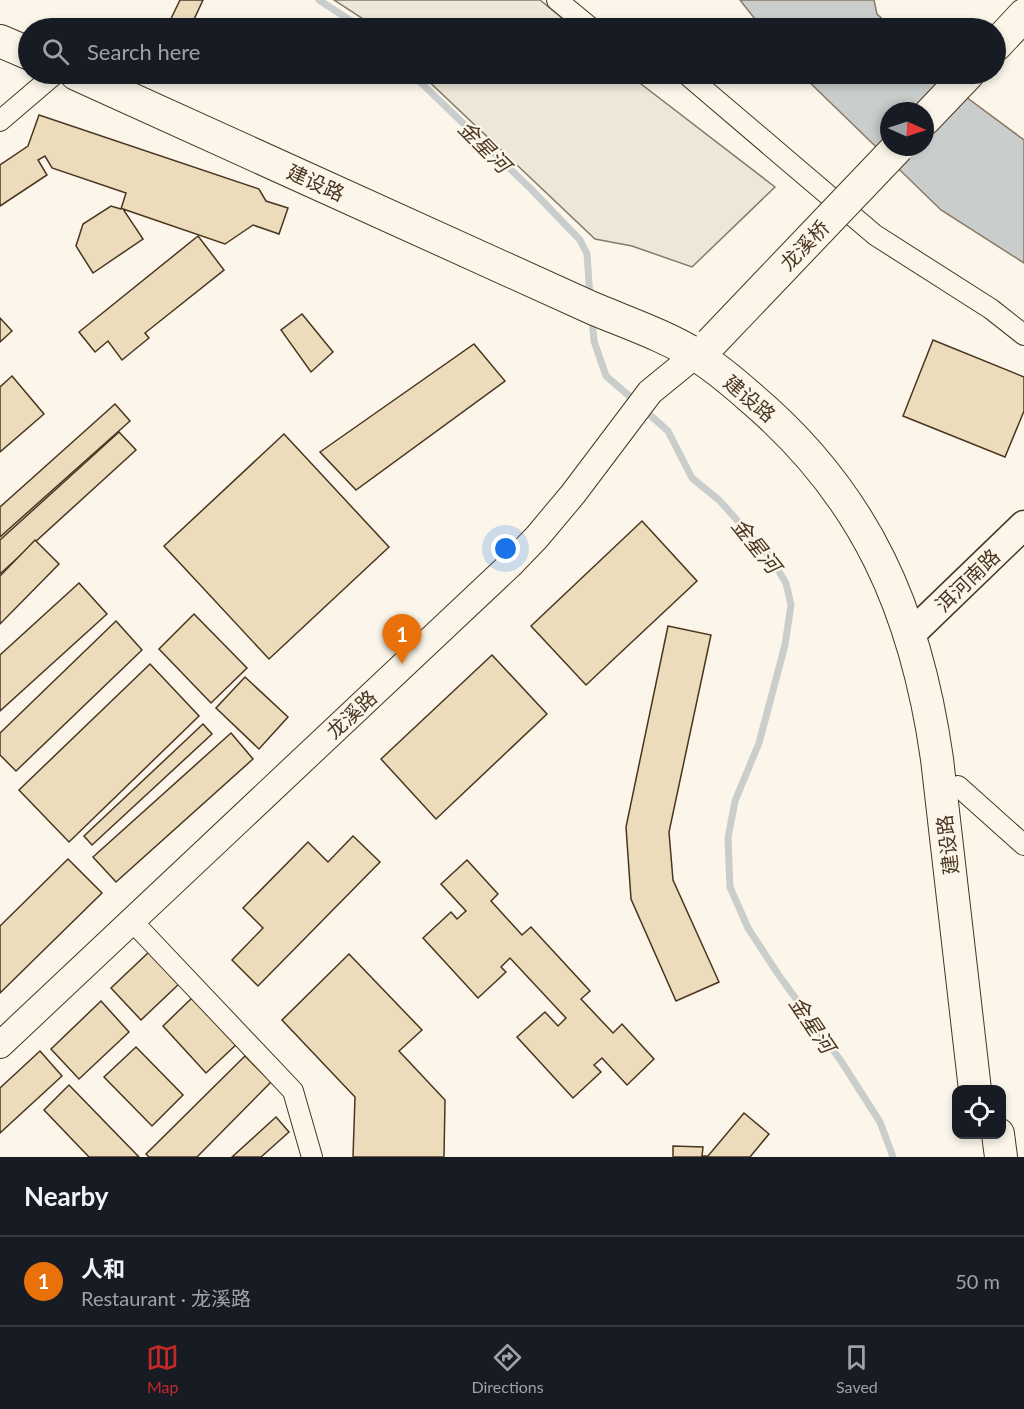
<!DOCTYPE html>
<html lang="en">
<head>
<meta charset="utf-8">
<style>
	:root { --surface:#171b24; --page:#20242c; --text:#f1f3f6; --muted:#9ea1a6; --line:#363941; --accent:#c62828 }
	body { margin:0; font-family:Lato,"Noto Sans SC",sans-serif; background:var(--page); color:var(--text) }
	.controls { position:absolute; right:18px; bottom:18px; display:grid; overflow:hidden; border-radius:12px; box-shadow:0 3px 9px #0003 }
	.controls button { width:54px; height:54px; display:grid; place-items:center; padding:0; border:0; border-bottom:2px solid var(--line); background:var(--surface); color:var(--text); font:30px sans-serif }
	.compass { position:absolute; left:880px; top:102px; width:54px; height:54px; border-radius:50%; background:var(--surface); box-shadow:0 3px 9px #0003; rotate:93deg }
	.you { position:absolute; left:506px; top:549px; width:21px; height:21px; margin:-15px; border:4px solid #fff; border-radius:50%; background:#1a73e8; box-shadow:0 0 0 9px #1a73e833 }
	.badge { display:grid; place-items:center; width:39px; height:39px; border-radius:50%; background:var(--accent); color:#fff; font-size:20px; font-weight:700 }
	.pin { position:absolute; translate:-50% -50px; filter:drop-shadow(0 2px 3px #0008) }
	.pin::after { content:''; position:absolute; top:32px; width:21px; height:18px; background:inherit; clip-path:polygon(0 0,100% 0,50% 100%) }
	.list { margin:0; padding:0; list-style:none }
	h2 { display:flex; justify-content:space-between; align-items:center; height:78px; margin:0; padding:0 24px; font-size:26px }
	h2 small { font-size:20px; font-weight:400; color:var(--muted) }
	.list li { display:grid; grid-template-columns:39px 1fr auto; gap:18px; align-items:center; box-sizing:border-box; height:90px; padding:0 24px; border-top:2px solid var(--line) }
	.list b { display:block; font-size:22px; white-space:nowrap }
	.list p { margin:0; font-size:20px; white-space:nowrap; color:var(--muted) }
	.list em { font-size:20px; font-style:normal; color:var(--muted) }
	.icon { flex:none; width:33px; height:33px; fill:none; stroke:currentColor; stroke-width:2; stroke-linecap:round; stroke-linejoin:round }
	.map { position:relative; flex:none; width:1024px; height:1157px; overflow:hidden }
	.search { position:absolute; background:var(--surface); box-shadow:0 3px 9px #0003; left:18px; right:18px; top:18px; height:66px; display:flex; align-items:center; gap:15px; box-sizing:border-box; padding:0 21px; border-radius:33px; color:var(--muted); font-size:22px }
	.sheet { height:168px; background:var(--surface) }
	nav { display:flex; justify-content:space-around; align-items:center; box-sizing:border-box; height:84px; border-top:2px solid var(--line); background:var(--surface); font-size:16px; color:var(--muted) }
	nav a { display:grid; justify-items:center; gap:3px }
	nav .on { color:var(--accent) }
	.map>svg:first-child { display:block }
	.parking { fill:#ede7d9; stroke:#887966; stroke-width:1.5 }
	.water { fill:#c9cecd; stroke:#887966; stroke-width:1.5; fill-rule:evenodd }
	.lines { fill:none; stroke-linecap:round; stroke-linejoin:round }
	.stream { stroke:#c9cecd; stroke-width:7 }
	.building { fill:#ecdcbc; stroke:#4a3520; stroke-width:1.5 }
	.minor-casing { stroke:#4a3520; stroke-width:22 }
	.tertiary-casing { stroke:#4a3520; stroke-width:28 }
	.secondary-casing { stroke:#4a3520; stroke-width:31 }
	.primary-casing { stroke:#4a3520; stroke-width:34 }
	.minor { stroke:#fbf6e9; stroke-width:20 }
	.tertiary { stroke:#fbf6e9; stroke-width:26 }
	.secondary { stroke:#fbf6e9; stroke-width:28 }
	.primary { stroke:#fbf6e9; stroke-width:32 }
	.primary-bridge-casing { stroke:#4a3520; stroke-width:34; stroke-linecap:butt }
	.primary-bridge { stroke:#fbf6e9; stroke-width:32 }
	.labels { text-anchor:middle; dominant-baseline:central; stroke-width:4.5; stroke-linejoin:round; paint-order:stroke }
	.street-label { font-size:20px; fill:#4a3520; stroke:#fbf6e9 }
	.water-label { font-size:21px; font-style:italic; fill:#4a3520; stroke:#fbf6e9 }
</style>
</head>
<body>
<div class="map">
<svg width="1024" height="1157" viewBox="0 0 1024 1157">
	<rect width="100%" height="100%" fill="#fbf6e9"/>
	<g class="parking">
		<polygon points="334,0 540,0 574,28 374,28 368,22"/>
		<polygon points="421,74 628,74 775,187 692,267 632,246 595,239"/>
	</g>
	<g class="water">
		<polygon points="740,0 874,0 877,14 892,28 762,28"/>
		<path d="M 801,74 L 935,74 L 1024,140 L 1024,263 L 941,210 ZM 889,111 L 925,111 L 925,147 L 889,147 Z"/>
	</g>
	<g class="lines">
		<g class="stream">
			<polyline points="319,0 362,28"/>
			<polyline points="412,74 531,189 580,240 587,254 590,297"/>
			<polyline points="592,317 594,341 606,376 635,401"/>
			<polyline points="643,409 668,431 692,478 719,500 770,557 786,583 791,605 785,645 759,743 735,801 728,838 730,887 748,928 778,974 841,1061 880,1122 893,1157"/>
		</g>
	</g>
	<g class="building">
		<polygon points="180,0 203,0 190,28 171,28 167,27"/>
		<polygon points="39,115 259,189 266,201 288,208 279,234 253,225 225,244 123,209 143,239 93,273 76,246 83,224 111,206 121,209 126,193 52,168 45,156 38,160 47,175 0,206 0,165 28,146"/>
		<polygon points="198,236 224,270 145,333 149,338 122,360 108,341 95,352 79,332"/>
		<polygon points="302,314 333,352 311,372 281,330"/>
		<polygon points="0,318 12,331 0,342"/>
		<polygon points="933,340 1024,377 1024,411 1005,457 903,416"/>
		<polygon points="474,344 505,381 356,490 320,452"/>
		<polygon points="12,376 44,414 0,452 0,387"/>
		<polygon points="115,404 130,421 0,537 0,507"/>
		<polygon points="119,432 136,450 0,574 0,540"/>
		<polygon points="284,434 389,547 269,659 164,546"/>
		<polygon points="642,521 697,581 586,685 531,626"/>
		<polygon points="35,540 59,564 0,624 0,576"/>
		<polygon points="79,583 107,614 0,711 0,655"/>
		<polygon points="194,614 247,668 211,703 159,649"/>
		<polygon points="116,621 142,650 16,771 0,755 0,733"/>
		<polygon points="668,626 711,635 669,832 673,880 719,982 676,1001 631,899 626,827"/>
		<polygon points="492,655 547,714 436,819 381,759"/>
		<polygon points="150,664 199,716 69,842 19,790"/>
		<polygon points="245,677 288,717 259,749 216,708"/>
		<polygon points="203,724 212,734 92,845 84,836"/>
		<polygon points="231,733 253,759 116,882 93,857"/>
		<polygon points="353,836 380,862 258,986 232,960 263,928 243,908 308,842 328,862"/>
		<polygon points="68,859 102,893 0,993 0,926"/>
		<polygon points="467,860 498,894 491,901 522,935 531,927 590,991 581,999 613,1033 622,1024 654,1059 627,1085 602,1058 594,1065 601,1072 573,1098 517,1037 545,1012 558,1026 566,1018 510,958 501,967 506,972 478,998 423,938 451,912 457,919 466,911 441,884"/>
		<polygon points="150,951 180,983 141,1020 111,988"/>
		<polygon points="349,954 422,1030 399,1051 445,1100 444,1157 353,1157 355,1097 282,1020"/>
		<polygon points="194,996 238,1043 206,1073 163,1026"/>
		<polygon points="101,1001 129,1032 79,1079 51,1049"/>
		<polygon points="136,1047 183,1095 152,1126 104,1077"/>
		<polygon points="40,1051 62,1076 0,1133 0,1088"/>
		<polygon points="245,1056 271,1082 197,1157 149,1157 146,1154"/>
		<polygon points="69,1085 139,1157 89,1157 44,1110"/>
		<polygon points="744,1113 769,1134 750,1157 673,1157 673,1146 703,1147 702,1156 708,1156"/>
		<polygon points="276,1117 289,1132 261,1157 232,1157"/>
	</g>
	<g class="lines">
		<defs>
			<g id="minor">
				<polyline points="557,0 591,28"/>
				<polyline points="686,74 875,235 991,309 1024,335"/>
				<polyline points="0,121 55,74"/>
				<polyline points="958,786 1024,845"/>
				<polyline points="132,921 293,1091 312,1157"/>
			</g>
			<polyline id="tertiary" points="0,1045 511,564 537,537 573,494 650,392 710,343"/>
			<polyline id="secondary" points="910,635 1024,525"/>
			<g id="primary">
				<polyline points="0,41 28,53"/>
				<polyline points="996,45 1024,15"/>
				<path d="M 76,74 L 592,308 C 625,322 666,336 696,355 C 715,367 733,382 750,397 C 866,495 916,611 937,759 L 975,1090"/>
				<polyline points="925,119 968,74"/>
				<polyline points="998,1134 1001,1157"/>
			</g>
		</defs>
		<use href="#minor" class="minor-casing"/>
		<use href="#tertiary" class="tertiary-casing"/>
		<use href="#secondary" class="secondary-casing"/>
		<use href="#primary" class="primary-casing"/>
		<use href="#minor" class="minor"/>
		<use href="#tertiary" class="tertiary"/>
		<use href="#secondary" class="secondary"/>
		<use href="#primary" class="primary"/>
		<defs>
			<polyline id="primary-bridge" points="711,343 898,147"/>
		</defs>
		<use href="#primary-bridge" class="primary-bridge-casing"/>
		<use href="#primary-bridge" class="primary-bridge"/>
	</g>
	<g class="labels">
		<g class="street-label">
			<text transform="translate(316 182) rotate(24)">建设路</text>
			<text transform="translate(804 245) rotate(-46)">龙溪桥</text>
			<text transform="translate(750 398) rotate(40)">建设路</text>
			<text transform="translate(967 580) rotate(-44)">洱河南路</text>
			<text transform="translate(351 714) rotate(-43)">龙溪路</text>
			<text transform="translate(947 845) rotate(-97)">建设路</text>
		</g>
		<g class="water-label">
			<text transform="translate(485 146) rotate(45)">金星河</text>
			<text transform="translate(757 545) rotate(51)">金星河</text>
			<text transform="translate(813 1024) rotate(56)">金星河</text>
		</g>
	</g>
</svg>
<div class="controls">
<button><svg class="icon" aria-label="locate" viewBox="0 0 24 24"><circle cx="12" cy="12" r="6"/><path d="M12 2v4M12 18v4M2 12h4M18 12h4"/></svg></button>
</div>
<svg class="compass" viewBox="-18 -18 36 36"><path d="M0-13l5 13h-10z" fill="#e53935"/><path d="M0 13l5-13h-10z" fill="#9ea1a6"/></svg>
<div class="you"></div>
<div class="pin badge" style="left:402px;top:664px;background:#e8710a">1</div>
<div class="search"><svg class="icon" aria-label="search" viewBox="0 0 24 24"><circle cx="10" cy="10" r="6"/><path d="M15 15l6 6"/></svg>Search here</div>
</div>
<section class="sheet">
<h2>Nearby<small></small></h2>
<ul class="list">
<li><span class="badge" style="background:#e8710a">1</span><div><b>人和</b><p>Restaurant · 龙溪路</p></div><em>50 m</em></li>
</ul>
</section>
<nav>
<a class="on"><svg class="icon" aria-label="map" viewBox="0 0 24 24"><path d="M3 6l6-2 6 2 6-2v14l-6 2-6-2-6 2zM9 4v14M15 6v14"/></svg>Map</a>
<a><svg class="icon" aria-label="directions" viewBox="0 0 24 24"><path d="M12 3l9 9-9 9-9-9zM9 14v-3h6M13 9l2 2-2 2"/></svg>Directions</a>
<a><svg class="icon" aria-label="saved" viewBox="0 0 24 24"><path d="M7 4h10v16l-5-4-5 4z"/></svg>Saved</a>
</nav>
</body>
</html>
